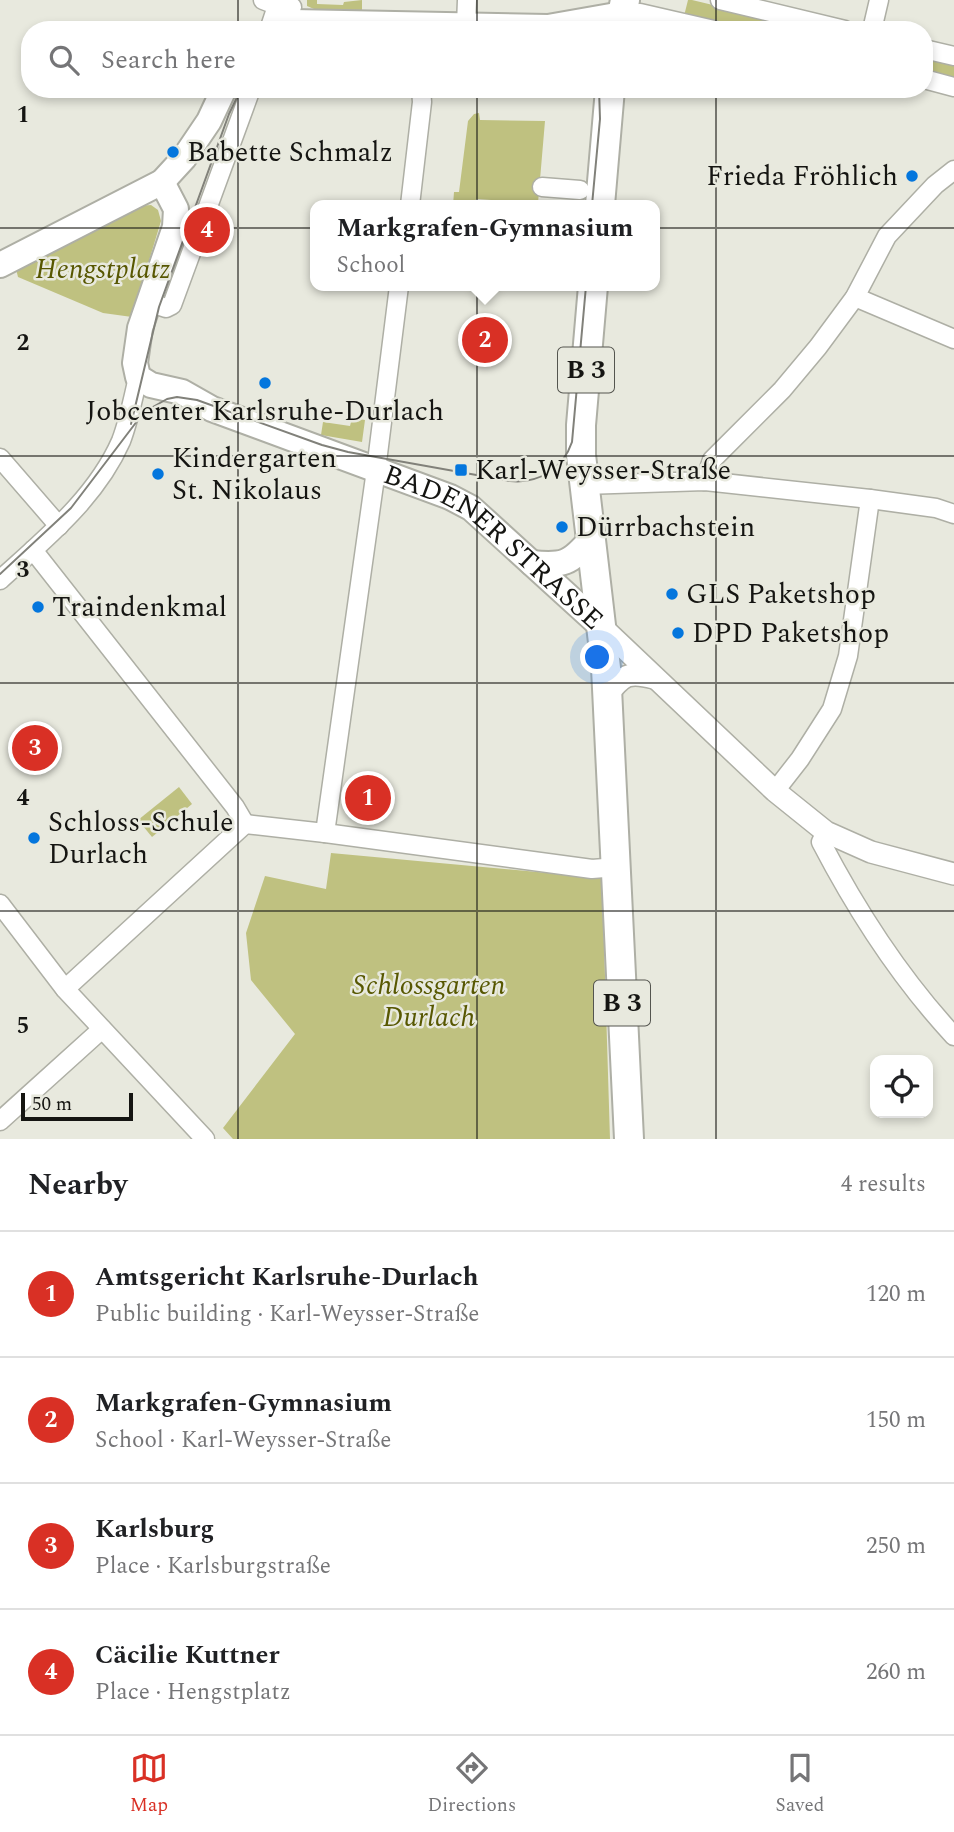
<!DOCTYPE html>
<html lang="en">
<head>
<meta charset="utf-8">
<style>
	:root { --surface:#fff; --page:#f2f2f2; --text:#202124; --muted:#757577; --line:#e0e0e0; --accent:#d93025 }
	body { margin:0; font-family:Spectral,serif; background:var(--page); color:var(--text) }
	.controls { position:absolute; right:21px; bottom:21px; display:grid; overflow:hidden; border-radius:14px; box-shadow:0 4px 10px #0003 }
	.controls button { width:63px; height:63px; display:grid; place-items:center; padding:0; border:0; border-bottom:2px solid var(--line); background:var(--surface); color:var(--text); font:35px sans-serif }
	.scale { position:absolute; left:21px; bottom:18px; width:112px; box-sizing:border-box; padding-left:7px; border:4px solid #151512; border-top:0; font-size:19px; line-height:24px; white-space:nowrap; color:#151512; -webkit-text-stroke:5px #e8e9de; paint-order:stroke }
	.you { position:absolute; left:598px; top:658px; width:24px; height:24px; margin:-18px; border:5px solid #fff; border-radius:50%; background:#1a73e8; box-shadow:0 0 0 10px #1a73e833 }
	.badge { display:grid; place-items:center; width:46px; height:46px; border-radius:50%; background:var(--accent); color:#fff; font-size:23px; font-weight:700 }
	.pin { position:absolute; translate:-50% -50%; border:4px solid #fff; box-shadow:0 2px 7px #0006 }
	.popup { position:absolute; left:310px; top:200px; width:350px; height:91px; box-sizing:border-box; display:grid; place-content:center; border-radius:14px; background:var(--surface); filter:drop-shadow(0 2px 5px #0005); font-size:23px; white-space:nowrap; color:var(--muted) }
	.popup b { font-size:26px; color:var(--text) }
	.popup::after { content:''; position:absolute; left:50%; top:100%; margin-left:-14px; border:14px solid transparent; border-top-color:var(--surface) }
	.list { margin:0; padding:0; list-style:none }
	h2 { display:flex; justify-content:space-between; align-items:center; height:91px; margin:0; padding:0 28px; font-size:30px }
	h2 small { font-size:23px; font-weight:400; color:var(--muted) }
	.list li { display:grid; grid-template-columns:46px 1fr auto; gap:21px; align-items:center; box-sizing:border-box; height:126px; padding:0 28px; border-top:2px solid var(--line) }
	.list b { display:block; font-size:26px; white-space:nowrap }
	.list p { margin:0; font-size:23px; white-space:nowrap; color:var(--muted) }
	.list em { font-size:23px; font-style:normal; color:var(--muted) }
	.icon { flex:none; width:38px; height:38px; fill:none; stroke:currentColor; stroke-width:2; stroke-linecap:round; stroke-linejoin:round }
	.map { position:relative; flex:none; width:954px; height:1139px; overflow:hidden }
	.search { position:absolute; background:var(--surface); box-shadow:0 4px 10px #0003; left:21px; right:21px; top:21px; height:77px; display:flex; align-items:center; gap:18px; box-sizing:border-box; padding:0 24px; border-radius:28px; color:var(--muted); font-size:26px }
	.sheet { height:595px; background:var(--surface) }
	nav { display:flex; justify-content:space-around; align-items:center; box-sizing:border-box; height:98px; border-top:2px solid var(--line); background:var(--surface); font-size:19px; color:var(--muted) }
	nav a { display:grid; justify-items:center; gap:4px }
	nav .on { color:var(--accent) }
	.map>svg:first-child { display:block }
	.green { fill:#bfc180 }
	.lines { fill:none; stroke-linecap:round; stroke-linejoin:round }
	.minor-casing { stroke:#aeafa5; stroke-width:21 }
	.tertiary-casing { stroke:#aeafa5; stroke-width:24 }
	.secondary-casing { stroke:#aeafa5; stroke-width:28 }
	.primary-casing { stroke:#aeafa5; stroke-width:32 }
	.minor { stroke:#fff; stroke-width:18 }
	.tertiary { stroke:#fff; stroke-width:21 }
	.secondary { stroke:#fff; stroke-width:24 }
	.primary { stroke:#fff; stroke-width:28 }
	.tram { stroke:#81817a; stroke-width:2 }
	.grid { fill:none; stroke:#151512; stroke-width:2; stroke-opacity:0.55 }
	.poi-dot { fill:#0476dd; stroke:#e8e9de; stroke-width:2.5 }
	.labels { text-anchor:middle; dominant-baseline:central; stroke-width:5; stroke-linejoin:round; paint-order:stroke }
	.shield { fill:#e8e9de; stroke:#54554f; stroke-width:2 }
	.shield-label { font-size:26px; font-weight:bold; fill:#151512 }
	.poi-label { font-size:28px; fill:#151512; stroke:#e8e9de; text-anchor:start }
	.park-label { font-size:28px; font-style:italic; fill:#575701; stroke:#e8e9de }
	.street-label { font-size:28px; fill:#151512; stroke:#e8e9de }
	.grid-label { font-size:23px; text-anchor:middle; font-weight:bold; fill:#151512; stroke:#e8e9de; stroke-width:5; stroke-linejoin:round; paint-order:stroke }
</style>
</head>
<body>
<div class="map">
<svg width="954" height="1139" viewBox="0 0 954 1139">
	<rect width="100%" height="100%" fill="#e8e9de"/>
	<g class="green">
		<polygon points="307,0 317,0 317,4 343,5 344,2 362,0 362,11 321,12 307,6"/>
		<polygon points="688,0 692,0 817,30 742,30 684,16"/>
		<polygon points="924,55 954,62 954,80 924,73"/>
		<polygon points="479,113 480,120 545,121 538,203 476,199 475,205 453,205 454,192 459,192 468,121 474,114"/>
		<polygon points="151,205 158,210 161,221 132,317 103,313 18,277 16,269 138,206"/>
		<polygon points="352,418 365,420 362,442 321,435 323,422 350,426"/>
		<polygon points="179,787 192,804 152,837 138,820"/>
		<polygon points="331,853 602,878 610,1139 233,1139 223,1128 295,1034 251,980 246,933 265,876 326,889"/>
	</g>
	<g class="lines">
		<defs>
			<g id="minor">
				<polyline points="263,0 276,5 292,7"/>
				<polyline points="720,0 845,30"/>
				<polyline points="622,14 640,13 714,30"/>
				<polyline points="466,25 467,0"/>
				<polyline points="269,30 279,0"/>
				<polyline points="872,30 879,0"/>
				<polyline points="924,49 954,56"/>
				<polyline points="924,79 954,87"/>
				<polyline points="542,187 580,190"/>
				<polyline points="410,205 422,102 421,89"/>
				<polyline points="855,297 954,339"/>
				<polyline points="148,302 166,308 172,305 251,89"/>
				<polyline points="0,458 59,526"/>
				<polyline points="705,481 712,460 782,390 818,347 855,297 887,236 935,185 954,170"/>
				<polyline points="584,485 705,481 870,499 936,508 954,514"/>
				<polyline points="33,550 235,807 245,824"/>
				<path d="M 0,580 C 45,539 96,498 121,441 C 129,420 133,399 138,377"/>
				<polyline points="775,791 800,759 832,709 848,656 870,499"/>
				<polyline points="245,824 325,833 592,869 617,867"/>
				<path d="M 826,832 L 821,842 C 858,913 900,978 954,1036"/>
				<polyline points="325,833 376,470 399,286"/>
				<polyline points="0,904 65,989 205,1139"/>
				<polyline points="65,989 245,824"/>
				<polyline points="0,1121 102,1029"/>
			</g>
			<g id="tertiary">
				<polyline points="603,628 775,791 826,832 871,852 954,874"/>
				<path d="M 607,695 C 623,675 628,671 654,678"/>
			</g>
			<g id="secondary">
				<polyline points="272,30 293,22 548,27 622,14"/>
				<path id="s1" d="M 162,182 L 176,209 L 175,227 L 140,328 L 135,363 L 138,377 L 151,385 L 182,392 L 212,409 L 450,497 L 471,508 L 603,628"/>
				<polyline points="0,265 162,182 184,158 209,121 224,89"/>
				<path d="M 532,563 C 563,566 570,564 591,539"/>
			</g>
			<g id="primary">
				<polyline points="619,30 625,0"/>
				<polyline points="600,205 610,89"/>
				<polyline points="593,286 581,425 581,455 606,668 629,1139"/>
			</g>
		</defs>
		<use href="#minor" class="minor-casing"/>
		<use href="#tertiary" class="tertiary-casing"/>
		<use href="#secondary" class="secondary-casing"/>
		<use href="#primary" class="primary-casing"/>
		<use href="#minor" class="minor"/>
		<use href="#tertiary" class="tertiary"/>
		<use href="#secondary" class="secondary"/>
		<use href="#primary" class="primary"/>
		<g class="tram">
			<polyline points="592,205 600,119 599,89"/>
			<polyline points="131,424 159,307 229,114 241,89"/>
			<path d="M 0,574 L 71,508 L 144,412 L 167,399 L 177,397 L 197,400 L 322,445 L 348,452 L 510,481 C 538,484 563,469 572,442 L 586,286"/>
		</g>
	</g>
	<path class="grid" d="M 238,0 L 238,30M 477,0 L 477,30M 716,0 L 716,30M 238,89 L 238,1139M 477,89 L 477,1139M 716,89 L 716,1139M 0,228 L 954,228M 0,456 L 954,456M 0,683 L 954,683M 0,911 L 954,911"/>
	<g class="poi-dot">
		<circle cx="173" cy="152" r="7"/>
		<circle cx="912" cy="176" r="7"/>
		<circle cx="265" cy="383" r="7"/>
		<rect x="454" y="463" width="14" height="14" rx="3.5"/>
		<circle cx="158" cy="474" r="7"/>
		<circle cx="562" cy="527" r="7"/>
		<circle cx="672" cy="594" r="7"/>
		<circle cx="38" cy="607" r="7"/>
		<circle cx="678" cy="633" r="7"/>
		<circle cx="34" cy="838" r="7"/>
	</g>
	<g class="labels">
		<g class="shield">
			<rect x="558" y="347.5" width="56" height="45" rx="5"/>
			<rect x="594" y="980.5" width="56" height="45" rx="5"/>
		</g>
		<g class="shield-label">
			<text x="586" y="370">B 3</text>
			<text x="622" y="1003">B 3</text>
		</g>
		<g class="poi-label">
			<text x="187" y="152">Babette Schmalz</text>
			<text x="898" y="176" text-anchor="end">Frieda Fröhlich</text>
			<text x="265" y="411" text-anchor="middle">Jobcenter Karlsruhe-Durlach</text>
			<text x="172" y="458">Kindergarten<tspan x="172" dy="32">St. Nikolaus</tspan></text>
			<text x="475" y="470">Karl-Weysser-Straße</text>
			<text x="576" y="527">Dürrbachstein</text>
			<text x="686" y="594">GLS Paketshop</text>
			<text x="52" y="607">Traindenkmal</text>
			<text x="692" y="633">DPD Paketshop</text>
			<text x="48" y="822">Schloss-Schule<tspan x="48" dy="32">Durlach</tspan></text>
		</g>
		<g class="park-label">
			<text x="103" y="269">Hengstplatz</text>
			<text x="429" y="985">Schlossgarten<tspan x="429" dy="32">Durlach</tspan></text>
		</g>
		<g class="street-label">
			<text stroke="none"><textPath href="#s1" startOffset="604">BADENER STRASSE</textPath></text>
		</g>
	</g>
	<g class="grid-label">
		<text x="23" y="122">1</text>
		<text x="23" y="350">2</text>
		<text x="23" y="577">3</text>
		<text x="23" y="805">4</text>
		<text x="23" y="1033">5</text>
	</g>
</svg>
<div class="controls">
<button><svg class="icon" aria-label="locate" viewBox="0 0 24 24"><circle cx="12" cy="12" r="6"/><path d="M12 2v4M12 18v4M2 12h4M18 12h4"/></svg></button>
</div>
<div class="scale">50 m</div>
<div class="you"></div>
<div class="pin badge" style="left:368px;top:798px">1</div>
<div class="pin badge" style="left:485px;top:340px">2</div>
<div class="popup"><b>Markgrafen-Gymnasium</b>School</div>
<div class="pin badge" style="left:35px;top:748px">3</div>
<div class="pin badge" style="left:207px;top:230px">4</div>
<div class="search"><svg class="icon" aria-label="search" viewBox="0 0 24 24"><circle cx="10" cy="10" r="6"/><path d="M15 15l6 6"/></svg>Search here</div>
</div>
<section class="sheet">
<h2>Nearby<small>4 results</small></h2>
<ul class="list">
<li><span class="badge">1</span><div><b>Amtsgericht Karlsruhe-Durlach</b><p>Public building · Karl-Weysser-Straße</p></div><em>120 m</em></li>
<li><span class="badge">2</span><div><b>Markgrafen-Gymnasium</b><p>School · Karl-Weysser-Straße</p></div><em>150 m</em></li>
<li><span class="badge">3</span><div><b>Karlsburg</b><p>Place · Karlsburgstraße</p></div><em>250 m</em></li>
<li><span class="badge">4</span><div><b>Cäcilie Kuttner</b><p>Place · Hengstplatz</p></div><em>260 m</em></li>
</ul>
</section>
<nav>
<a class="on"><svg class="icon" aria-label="map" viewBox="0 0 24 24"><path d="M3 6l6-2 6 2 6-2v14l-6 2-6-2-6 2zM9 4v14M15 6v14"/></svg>Map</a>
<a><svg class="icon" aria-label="directions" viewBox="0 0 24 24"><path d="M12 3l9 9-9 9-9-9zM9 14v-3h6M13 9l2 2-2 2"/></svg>Directions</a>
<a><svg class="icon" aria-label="saved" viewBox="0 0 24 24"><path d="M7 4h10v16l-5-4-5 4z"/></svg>Saved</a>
</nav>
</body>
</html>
